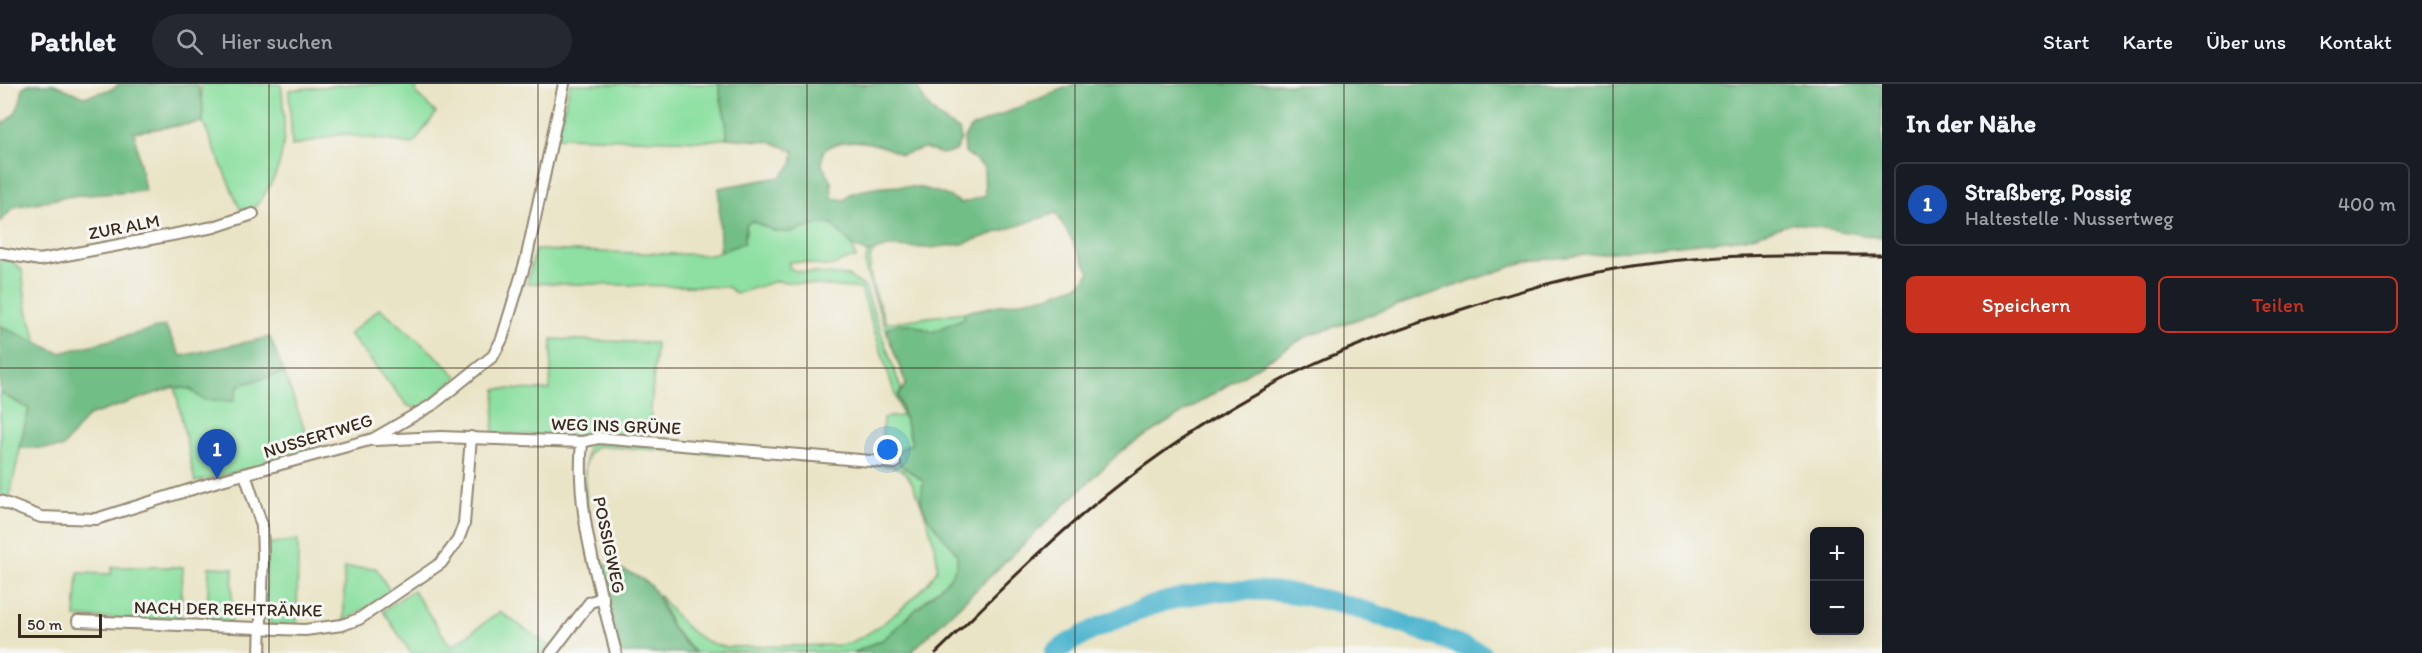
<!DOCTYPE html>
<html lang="de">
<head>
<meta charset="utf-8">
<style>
	:root { --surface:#171b24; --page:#242831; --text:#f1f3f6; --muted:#9ea1a6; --line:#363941; --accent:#c8321e }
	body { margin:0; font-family:Itim,sans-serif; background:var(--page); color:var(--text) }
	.controls { position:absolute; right:18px; bottom:18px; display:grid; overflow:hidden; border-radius:9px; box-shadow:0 3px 15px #0003 }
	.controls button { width:54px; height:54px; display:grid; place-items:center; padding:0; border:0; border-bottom:2px solid var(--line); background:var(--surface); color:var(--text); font:30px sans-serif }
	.scale { position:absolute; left:18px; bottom:15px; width:84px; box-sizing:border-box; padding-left:6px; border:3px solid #3b2a1e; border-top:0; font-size:16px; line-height:21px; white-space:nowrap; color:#3b2a1e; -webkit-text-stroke:4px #f6f6f2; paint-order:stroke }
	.you { position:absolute; left:888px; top:366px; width:21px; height:21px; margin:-15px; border:4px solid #fff; border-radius:50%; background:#1a73e8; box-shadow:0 0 0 9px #1a73e833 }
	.badge { display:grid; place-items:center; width:39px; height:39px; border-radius:50%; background:var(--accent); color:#fff; font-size:20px; font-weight:700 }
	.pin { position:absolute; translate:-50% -50px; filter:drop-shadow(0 2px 3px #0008) }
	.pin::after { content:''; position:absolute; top:32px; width:21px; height:18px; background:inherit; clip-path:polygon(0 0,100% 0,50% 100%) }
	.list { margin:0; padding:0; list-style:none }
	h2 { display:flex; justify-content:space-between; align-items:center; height:78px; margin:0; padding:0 24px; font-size:26px }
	h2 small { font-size:20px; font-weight:400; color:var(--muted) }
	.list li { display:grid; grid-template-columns:39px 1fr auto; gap:18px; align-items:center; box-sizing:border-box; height:84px; margin:0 12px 12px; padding:0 12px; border:2px solid var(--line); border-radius:9px }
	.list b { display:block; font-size:22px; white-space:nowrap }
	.list p { margin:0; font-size:20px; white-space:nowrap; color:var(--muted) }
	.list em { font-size:20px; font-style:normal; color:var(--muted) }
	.actions { display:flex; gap:12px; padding:18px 24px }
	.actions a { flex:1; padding:14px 0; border:2px solid var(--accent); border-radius:9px; text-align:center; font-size:21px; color:var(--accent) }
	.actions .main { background:var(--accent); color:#fff }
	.icon { flex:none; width:33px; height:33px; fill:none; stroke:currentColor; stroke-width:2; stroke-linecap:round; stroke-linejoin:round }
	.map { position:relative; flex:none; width:1882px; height:569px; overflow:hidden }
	header { display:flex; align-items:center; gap:36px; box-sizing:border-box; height:84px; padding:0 30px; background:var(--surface); border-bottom:2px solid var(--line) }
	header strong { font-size:28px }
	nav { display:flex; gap:33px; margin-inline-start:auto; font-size:21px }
	.search { width:420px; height:54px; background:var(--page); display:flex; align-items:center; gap:15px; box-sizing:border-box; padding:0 21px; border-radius:33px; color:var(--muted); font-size:22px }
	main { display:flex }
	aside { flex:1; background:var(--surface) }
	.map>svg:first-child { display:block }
	.green { fill:#8de0a1; stroke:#648560; stroke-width:1.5 }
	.forest { fill:#72be87; stroke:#567452; stroke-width:1.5 }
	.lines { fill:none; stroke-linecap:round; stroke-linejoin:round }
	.river { stroke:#50b6cf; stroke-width:20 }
	.street-casing { stroke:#928772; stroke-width:14 }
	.street { stroke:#fff; stroke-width:10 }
	.rail { stroke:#3b2a1e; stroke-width:3 }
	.grid { fill:none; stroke:#3b2a1e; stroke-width:1.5; stroke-opacity:0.55 }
	.labels { text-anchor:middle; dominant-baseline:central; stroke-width:6; stroke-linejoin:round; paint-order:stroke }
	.street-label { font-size:18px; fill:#3b2a1e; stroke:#f6f6f2 }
</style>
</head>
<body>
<header>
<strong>Pathlet</strong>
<div class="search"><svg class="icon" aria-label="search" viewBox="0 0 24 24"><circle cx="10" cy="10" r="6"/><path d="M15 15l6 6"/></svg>Hier suchen</div>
<nav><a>Start</a><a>Karte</a><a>Über uns</a><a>Kontakt</a></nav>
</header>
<main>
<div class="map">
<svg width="1882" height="569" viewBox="0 0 1882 569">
	<rect width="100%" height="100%" fill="#f6f6f2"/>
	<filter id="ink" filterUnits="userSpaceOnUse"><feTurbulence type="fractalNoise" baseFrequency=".0167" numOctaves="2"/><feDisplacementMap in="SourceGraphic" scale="12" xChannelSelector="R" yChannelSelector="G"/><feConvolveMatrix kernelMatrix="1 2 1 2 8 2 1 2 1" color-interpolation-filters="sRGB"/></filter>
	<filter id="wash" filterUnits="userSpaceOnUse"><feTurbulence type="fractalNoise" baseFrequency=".008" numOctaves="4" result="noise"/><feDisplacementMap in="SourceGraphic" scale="24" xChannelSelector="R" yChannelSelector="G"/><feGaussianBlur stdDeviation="1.35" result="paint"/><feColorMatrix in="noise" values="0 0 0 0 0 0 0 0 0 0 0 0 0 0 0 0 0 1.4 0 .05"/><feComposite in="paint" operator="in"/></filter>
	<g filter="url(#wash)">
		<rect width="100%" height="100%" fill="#eae4c6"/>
		<g class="green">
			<path d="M 201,0 L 281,0 C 287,49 288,86 253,125 L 240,125 L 203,38 Z"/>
			<polygon points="351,0 417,0 416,9 436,29 413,60 341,50 292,62 289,6"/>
			<path d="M 570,0 L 719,0 C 720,19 728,35 727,54 L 705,57 L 557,53 Z"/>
			<path d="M 752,137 L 793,148 L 823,138 L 832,140 L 852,162 L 856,174 C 844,173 840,181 828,182 C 815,183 802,175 789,178 L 789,183 L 795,187 L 848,192 L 865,203 L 901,305 L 898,312 L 912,360 L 901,365 L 894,375 L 881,375 L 883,334 L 902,332 L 861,205 L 776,197 L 736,210 L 728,203 L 527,199 L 535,166 L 712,171 L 730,164 L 746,149 L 746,141 Z"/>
			<path d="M 874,166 C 861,185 880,219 886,239 L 965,228 L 964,234 L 933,248 L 921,244 L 889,243 L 887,249 L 868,194 L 865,180 L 868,169 Z"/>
			<polygon points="0,173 13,178 22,186 27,227 38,260 0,242"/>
			<polygon points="380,224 442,277 457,293 420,325 408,322 349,250"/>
			<polygon points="552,255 656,259 649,353 493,350 496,305 550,306"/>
			<polygon points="284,289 313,368 195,398 175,303 190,305 203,316 239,301"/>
			<polygon points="0,309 29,325 9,415 0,411"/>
			<path d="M 602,357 L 900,381 L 923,397 L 930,436 L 940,445 L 958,470 L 957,481 L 950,494 L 884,555 L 853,569 L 749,567 L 695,569 L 672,543 L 658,510 C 679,535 693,558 726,563 L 840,561 C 868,557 923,510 937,486 C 940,468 917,401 904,387 L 890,382 L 598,362 C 594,364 590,367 588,372 C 580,391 590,457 601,475 C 605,482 612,486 620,485 L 610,497 L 607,508 L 593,462 L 583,408 L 587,363 L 591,359 Z"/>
			<polygon points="298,456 297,542 272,541 266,534 266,460"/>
			<polygon points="112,483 183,483 180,537 75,533 78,489 111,490"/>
			<polygon points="209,483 233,484 231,539 207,538"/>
			<polygon points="344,484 376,484 391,509 344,537"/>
			<polygon points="413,506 451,563 500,528 551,563 546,569 411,569 383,527"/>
		</g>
		<g class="forest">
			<path d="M 29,0 L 54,0 L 84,13 L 115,4 L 118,0 L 197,0 L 203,19 L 203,38 L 134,48 L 145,107 L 72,112 L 14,123 L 0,138 L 0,41 C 16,33 21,21 23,3 Z"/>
			<path d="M 719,0 L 916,0 C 925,22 937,35 959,46 L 961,55 L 955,67 L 942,70 L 924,64 L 902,71 C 879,59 845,49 823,67 L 822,81 L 831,97 L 832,114 L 845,116 L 850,110 C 886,98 929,99 961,119 L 985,112 L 984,83 L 965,68 L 964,54 L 970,44 L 1074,0 L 1882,0 L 1882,154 L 1794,139 L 1746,154 L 1528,177 L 1305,253 L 1121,367 L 910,569 L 853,569 L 884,555 L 950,494 L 957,481 L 957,470 C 948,457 921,430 921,415 C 921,409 923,404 923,397 L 894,375 L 901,365 L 912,359 L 898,312 L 906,300 L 887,249 L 889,243 L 899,240 L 911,240 L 933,248 L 964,234 L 965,228 L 1048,212 L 1081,200 L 1090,188 L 1056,129 L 962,160 L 930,164 L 888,163 L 868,169 L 852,162 L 832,140 C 814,137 798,151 779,148 C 770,147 760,140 752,137 L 746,141 L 744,159 L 720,168 L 719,104 L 780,93 L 792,81 L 794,67 L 772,58 L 727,54 C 728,35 720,19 719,0 Z"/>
			<polygon points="0,242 60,269 165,242 181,272 270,253 284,289 239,301 234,317 203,316 190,305 174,303 88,332 62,364 19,364 29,325 0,309"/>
			<path d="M 620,485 C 663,500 653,512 672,544 C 678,553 687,561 695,569 L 619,569 L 607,509 L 610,497 Z"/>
		</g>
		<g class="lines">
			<path class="river" d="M 1054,569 C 1074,554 1099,543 1122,533 C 1255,475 1355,522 1481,569"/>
		</g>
	</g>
	<g filter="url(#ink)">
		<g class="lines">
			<defs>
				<g id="street">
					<polyline points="0,169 40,176 214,143 253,130"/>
					<polyline points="375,356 441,353 582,358 599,354 895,379"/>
					<path d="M 582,358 C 575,429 599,500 616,569"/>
					<polyline points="245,390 262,442 263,472 260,569"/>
					<polyline points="0,417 41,433 96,435 218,397 373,355 432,321 493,272 502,255 526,176 564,0"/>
					<polyline points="78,537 305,546 342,541 359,535 441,479 458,456 464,440 471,353"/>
					<polyline points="551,569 590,518 603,514"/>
				</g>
			</defs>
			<use href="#street" class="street-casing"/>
			<use href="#street" class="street"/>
			<path class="rail" d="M 936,569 C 990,517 1042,463 1100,416 C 1164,364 1237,317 1311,281 C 1361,258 1414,240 1466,224 C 1527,204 1589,187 1653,179 C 1728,169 1806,171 1882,171"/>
		</g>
	</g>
	<path class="grid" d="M 269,0 L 269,569M 538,0 L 538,569M 807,0 L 807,569M 1075,0 L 1075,569M 1344,0 L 1344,569M 1613,0 L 1613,569M 0,284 L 1882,284"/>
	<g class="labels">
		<g class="street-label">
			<text transform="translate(124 143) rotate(-11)">ZUR ALM</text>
			<text transform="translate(616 342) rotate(2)">WEG INS GRÜNE</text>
			<text transform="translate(318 352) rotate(-17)">NUSSERTWEG</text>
			<text transform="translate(609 461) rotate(78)">POSSIGWEG</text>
			<text transform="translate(228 525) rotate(1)">NACH DER REHTRÄNKE</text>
		</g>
	</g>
</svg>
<div class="controls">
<button>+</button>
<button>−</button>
</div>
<div class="scale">50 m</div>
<div class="you"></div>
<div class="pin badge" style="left:217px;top:395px;background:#1a4fb4">1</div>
</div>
<aside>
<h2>In der Nähe<small></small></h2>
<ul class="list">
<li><span class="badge" style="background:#1a4fb4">1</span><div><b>Straßberg, Possig</b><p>Haltestelle · Nussertweg</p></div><em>400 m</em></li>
</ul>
<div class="actions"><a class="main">Speichern</a><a>Teilen</a></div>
</aside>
</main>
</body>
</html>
